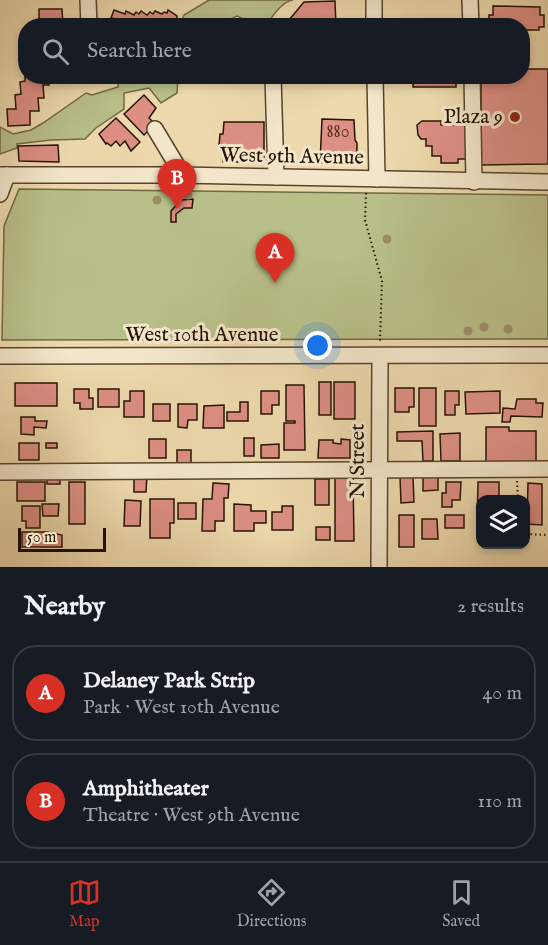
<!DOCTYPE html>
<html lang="en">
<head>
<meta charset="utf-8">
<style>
	:root { --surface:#171b24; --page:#242831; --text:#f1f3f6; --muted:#9ea1a6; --line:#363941; --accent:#d93025 }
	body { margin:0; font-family:"IM FELL English",serif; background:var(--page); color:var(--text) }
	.controls { position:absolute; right:18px; bottom:18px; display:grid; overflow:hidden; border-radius:12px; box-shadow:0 3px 9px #0003 }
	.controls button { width:54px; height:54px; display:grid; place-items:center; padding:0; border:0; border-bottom:2px solid var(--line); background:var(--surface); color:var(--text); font:30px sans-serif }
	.scale { position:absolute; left:18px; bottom:15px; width:88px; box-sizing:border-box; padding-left:6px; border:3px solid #261302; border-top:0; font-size:16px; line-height:21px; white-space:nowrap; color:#261302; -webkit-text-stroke:4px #f3e6ca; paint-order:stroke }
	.you { position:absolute; left:318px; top:346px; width:21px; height:21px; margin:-15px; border:4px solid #fff; border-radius:50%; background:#1a73e8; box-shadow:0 0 0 9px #1a73e833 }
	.badge { display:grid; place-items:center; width:39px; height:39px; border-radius:50%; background:var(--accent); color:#fff; font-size:20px; font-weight:700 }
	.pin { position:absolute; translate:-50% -50px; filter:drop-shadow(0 2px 3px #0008) }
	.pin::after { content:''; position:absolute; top:32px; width:21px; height:18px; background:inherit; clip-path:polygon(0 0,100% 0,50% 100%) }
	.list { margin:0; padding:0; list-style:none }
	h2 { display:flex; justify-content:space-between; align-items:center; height:78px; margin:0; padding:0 24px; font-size:26px }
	h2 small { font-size:20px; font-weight:400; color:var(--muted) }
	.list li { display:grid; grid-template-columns:39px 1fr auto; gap:18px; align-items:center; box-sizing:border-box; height:96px; margin:0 12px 12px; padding:0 12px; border:2px solid var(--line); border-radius:24px }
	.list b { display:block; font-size:22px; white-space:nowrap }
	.list p { margin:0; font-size:20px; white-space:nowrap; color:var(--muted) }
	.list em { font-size:20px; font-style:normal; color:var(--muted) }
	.icon { flex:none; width:33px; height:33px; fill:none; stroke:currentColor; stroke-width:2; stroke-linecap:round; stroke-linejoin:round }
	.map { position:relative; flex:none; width:548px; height:567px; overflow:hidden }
	.search { position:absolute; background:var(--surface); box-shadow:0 3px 9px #0003; left:18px; right:18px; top:18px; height:66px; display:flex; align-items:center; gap:15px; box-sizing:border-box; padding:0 21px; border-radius:24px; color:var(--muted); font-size:22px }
	.sheet { height:294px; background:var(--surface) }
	nav { display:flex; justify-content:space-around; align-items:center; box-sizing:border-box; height:84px; border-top:2px solid var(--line); background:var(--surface); font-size:16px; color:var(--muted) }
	nav a { display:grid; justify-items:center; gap:3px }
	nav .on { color:var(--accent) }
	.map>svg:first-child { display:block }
	.green { fill:#b9bf89; stroke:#706946; stroke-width:1.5 }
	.building { fill:#dd8f84; stroke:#261302; stroke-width:1.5 }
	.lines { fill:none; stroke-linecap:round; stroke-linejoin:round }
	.minor-casing { stroke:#58442d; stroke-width:18 }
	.path { stroke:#261302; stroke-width:2; stroke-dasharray:1.5 3; stroke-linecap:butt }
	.minor { stroke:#f3e6ca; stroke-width:15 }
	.tree { fill:#9c8d69 }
	.poi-dot { fill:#8f2418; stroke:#f3e6ca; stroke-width:2 }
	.labels { text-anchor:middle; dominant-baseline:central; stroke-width:6; stroke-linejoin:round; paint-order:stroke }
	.number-label { font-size:18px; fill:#543222 }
	.poi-label { font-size:21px; fill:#261302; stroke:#f3e6ca; text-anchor:end }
	.street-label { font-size:21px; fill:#261302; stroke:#f3e6ca }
</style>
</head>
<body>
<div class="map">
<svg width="548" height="567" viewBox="0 0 548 567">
	<rect width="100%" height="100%" fill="#edd9ad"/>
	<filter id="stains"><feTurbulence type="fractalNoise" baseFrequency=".00333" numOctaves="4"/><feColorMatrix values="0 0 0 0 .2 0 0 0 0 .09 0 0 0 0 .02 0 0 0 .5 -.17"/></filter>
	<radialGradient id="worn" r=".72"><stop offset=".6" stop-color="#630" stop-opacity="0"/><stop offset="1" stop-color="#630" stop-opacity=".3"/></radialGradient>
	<g class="green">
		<path d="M 209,0 L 293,0 C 281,2 273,16 266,25 L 252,25 L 251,22 L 237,16 L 219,25 L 180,25 L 184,15 Z"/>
		<polygon points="119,77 178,77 177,93 161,103 149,88 124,93 124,109 96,128 85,139 51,140 17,144 17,148 0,154 0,127 13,134 31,130 43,123 86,93 92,95 118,87"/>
		<polygon points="19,189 548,195 548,339 2,340 4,226"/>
	</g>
	<g class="building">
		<polygon points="335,1 336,26 284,26 304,2"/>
		<polygon points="493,6 540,7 540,15 544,15 544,27 539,27 539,30 522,30 522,26 489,26 489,15 493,15"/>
		<polygon points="39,9 62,9 63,26 35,26 39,24"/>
		<polygon points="114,10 125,14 126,11 134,15 136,12 139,14 141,11 147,15 150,12 153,14 155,11 162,14 164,12 167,13 168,10 177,16 177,26 117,26 116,19 111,18"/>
		<polygon points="25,68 26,76 48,76 49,85 43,85 44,98 38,98 39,111 30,111 30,125 8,126 7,109 16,109 15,95 21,94 20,82 25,81"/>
		<polygon points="522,69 548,69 548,164 481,165 481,76 522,76"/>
		<rect x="413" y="76" width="43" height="11"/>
		<polygon points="144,95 156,108 149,118 155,124 144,135 124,114"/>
		<polygon points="116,118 140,142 131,151 125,141 120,146 116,141 111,146 107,143 106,144 99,134"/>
		<polygon points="322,119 354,120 355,140 357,143 357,164 320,163"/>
		<polygon points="422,121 441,121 441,125 468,125 467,159 458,159 458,163 441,163 441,156 432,156 432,146 426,146 426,139 421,139 418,135 417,125"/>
		<polygon points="224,122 264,122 264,162 223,162 223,146 219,146 220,134 223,134"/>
		<polygon points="58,145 59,162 19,161 18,146"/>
		<polygon points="193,199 192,208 184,208 176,214 176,222 171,222 171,211 181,200"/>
		<rect x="319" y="382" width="12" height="33"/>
		<rect x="334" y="382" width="21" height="37"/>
		<rect x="15" y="383" width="42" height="23"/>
		<polygon points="286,385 304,385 305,450 284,450 284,423 295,423 295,421 286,421"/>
		<polygon points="395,388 414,388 414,407 409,407 409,412 395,412"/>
		<rect x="419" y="388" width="17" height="38"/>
		<polygon points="74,389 89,389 89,398 93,398 93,409 80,409 80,403 74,403"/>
		<rect x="98" y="389" width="21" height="18"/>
		<polygon points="130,391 144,391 144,417 124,417 124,401 130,401"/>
		<polygon points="261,391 279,391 279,405 272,405 272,414 261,414"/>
		<polygon points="445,391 459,391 459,405 455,405 455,415 445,415"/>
		<polygon points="500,391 500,413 466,414 465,392"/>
		<polygon points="517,399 536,399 536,403 543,403 542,417 511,416 510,422 502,422 503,408 515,409"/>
		<polygon points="240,402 248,402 248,421 227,421 227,412 240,412"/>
		<rect x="153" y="404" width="17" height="17"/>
		<polygon points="178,404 197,404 197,420 188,420 187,428 178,427"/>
		<polygon points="224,405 224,428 203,428 204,406"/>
		<polygon points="21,417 35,417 35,421 47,421 46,428 34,427 34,435 21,434"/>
		<polygon points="486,427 509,427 509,431 536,431 536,467 486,467"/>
		<polygon points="433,431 433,461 423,461 422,441 397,441 397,432"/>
		<polygon points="460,433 460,461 441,461 440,434"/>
		<rect x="244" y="438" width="10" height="18"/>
		<rect x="149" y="439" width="17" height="19"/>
		<polygon points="341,439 350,440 350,458 318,458 319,440 333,440 333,443 341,444"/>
		<rect x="19" y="443" width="20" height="17"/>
		<rect x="46" y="443" width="11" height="5"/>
		<polygon points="279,444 279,458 261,458 261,445"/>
		<rect x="177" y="450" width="14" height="13"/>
		<polygon points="134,475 147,475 146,492 134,492"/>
		<polygon points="423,476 438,476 438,490 423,491"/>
		<rect x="47" y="477" width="13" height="7"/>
		<polygon points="335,477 353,477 354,541 335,541"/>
		<polygon points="400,477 413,477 414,502 401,503"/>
		<rect x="315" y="479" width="14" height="26"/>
		<rect x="17" y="482" width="28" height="19"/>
		<rect x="69" y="482" width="16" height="42"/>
		<polygon points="446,482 461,482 460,500 452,500 452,507 442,507 442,493 446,493"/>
		<polygon points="478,482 499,482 499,500 480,500 480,528 477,527"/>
		<polygon points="213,483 229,484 228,498 224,498 224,521 215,521 215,531 202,531 203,499 212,499"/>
		<polygon points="528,483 542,484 542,525 527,524"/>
		<polygon points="150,499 174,499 174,523 170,523 170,538 150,538"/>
		<polygon points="125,500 141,501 140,526 124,526"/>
		<rect x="178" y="503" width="18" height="16"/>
		<polygon points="42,504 59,504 58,516 43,516"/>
		<polygon points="234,504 251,505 251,511 266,511 266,523 254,523 254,531 234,531"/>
		<polygon points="22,506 40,506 40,528 26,528 26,521 22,521"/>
		<polygon points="282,506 293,506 293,530 272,530 272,512 282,512"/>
		<rect x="399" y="515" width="15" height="32"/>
		<rect x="445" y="515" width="19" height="13"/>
		<polygon points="422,519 437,519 438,539 422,539"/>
		<rect x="316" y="527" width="14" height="13"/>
		<polygon points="22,532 47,532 62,535 62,547 22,547"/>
	</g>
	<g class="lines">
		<defs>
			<g id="minor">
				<polyline points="88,0 89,26"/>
				<polyline points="374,0 374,26"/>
				<polyline points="470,0 471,26"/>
				<polyline points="273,76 276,177"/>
				<polyline points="375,76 377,179"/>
				<polyline points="472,76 474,182"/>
				<polyline points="155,129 176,164 179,175"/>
				<polyline points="0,175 179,175 548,182"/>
				<polyline points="0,194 7,175"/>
				<polyline points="0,356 548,355"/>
				<polyline points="0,472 548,469"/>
				<polyline points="379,567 380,356"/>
			</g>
		</defs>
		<use href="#minor" class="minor-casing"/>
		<g class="path">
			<polyline points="366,193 365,220 382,281 380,341"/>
			<polyline points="517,481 518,500"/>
			<polyline points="526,534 548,535"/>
		</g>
		<use href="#minor" class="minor"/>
	</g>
	<g class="tree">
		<circle cx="188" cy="195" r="4.5"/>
		<circle cx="157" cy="200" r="4.5"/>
		<circle cx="387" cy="239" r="4.5"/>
		<circle cx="484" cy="327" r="4.5"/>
		<circle cx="508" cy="329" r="4.5"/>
		<circle cx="468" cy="331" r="4.5"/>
	</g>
	<circle class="poi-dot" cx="515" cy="117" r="6"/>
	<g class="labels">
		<g class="number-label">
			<text x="338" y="132">880</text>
		</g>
		<g class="poi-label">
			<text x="503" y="117">Plaza 9</text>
		</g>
		<g class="street-label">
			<text transform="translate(292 157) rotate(1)">West 9th Avenue</text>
			<text x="202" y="335">West 10th Avenue</text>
			<text transform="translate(358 461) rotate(-90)">N Street</text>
		</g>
	</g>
	<rect width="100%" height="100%" filter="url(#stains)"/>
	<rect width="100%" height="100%" fill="url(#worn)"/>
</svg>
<div class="controls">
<button><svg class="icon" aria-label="layers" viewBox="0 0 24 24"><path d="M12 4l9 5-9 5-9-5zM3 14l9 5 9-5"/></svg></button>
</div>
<div class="scale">50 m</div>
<div class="you"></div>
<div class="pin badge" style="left:275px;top:283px">A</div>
<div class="pin badge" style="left:177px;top:209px">B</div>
<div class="search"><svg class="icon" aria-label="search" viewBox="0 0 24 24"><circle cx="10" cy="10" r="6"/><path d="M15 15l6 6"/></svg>Search here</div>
</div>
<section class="sheet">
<h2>Nearby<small>2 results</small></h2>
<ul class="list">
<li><span class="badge">A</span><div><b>Delaney Park Strip</b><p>Park · West 10th Avenue</p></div><em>40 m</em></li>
<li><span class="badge">B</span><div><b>Amphitheater</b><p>Theatre · West 9th Avenue</p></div><em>110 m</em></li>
</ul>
</section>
<nav>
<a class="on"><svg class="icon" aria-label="map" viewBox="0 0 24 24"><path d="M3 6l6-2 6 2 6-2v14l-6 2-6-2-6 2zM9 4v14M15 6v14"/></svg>Map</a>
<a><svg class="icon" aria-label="directions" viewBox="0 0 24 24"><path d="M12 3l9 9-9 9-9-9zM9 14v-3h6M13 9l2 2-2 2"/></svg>Directions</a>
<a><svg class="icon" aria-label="saved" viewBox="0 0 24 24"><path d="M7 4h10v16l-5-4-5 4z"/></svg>Saved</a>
</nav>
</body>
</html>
